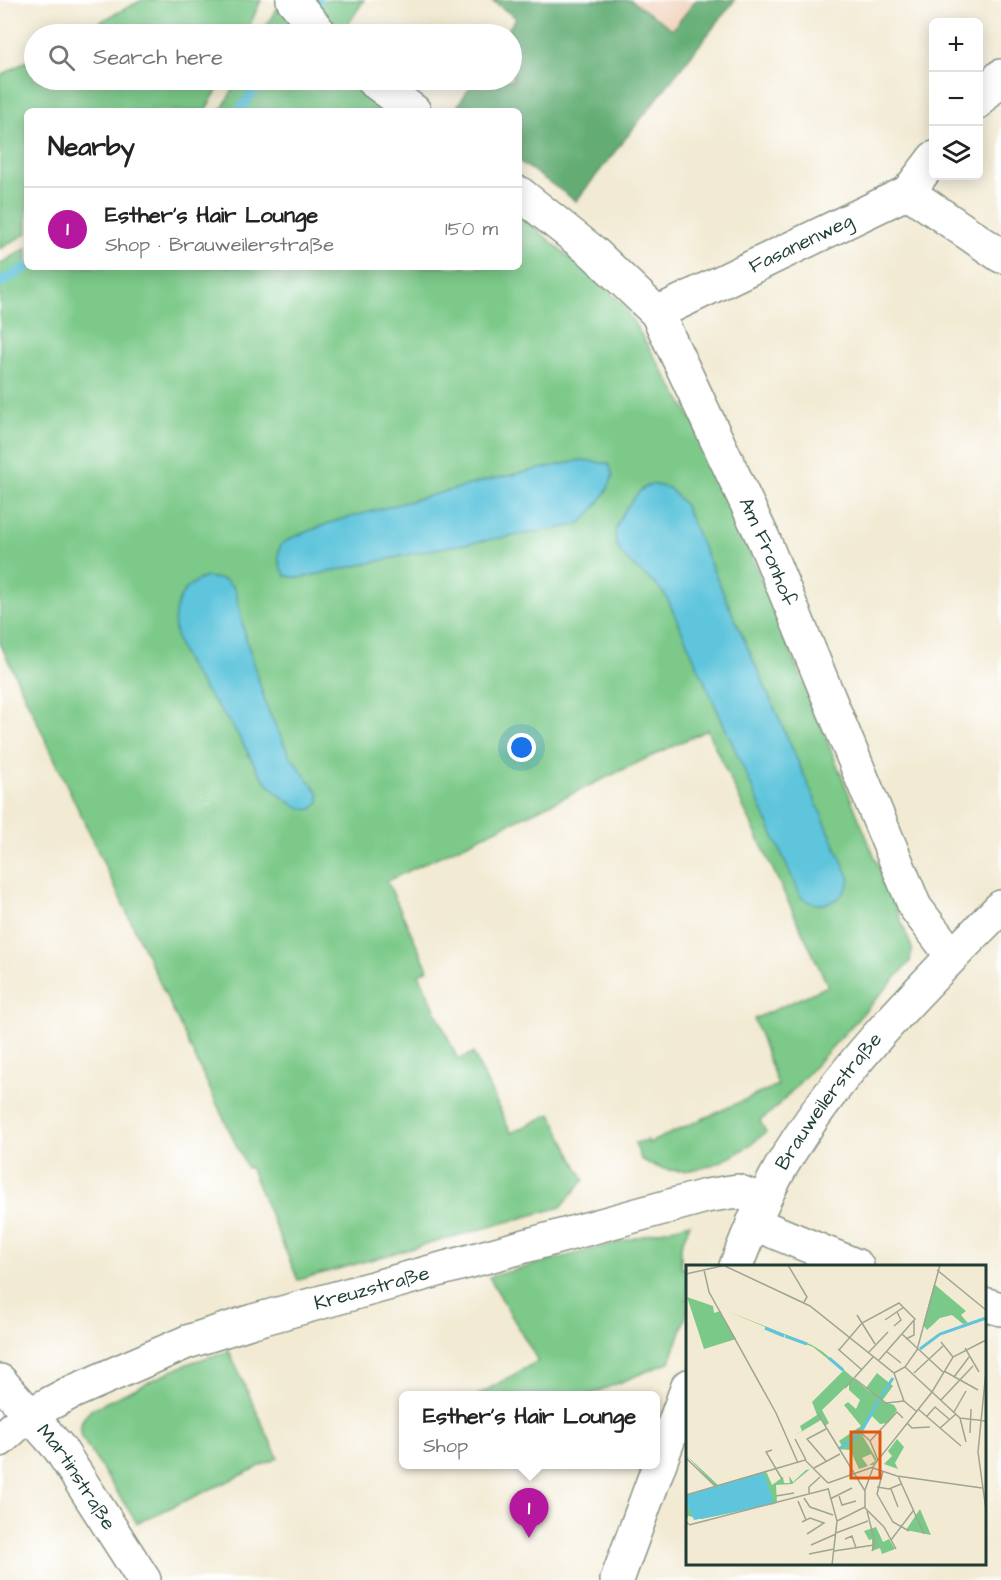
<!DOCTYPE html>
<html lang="en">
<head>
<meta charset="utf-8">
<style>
	:root { --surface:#fff; --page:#f6f6f6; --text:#222; --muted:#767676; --line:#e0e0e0; --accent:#b5179e }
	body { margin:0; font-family:"Architects Daughter",sans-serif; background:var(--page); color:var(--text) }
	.controls { position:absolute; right:18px; top:18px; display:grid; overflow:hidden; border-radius:9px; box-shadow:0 3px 15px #0003 }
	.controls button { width:54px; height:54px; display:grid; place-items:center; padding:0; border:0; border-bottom:2px solid var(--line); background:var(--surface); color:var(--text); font:30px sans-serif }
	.you { position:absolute; left:522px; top:748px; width:21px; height:21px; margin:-15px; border:4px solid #fff; border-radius:50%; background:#1a73e8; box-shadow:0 0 0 9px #1a73e833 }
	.badge { display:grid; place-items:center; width:39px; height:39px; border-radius:50%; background:var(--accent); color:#fff; font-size:20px; font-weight:700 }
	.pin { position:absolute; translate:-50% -50px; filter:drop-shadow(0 2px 3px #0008) }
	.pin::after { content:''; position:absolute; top:32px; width:21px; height:18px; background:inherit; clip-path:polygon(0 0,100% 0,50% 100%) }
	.popup { position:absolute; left:399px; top:1391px; width:261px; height:78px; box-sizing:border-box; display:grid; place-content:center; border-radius:9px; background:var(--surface); filter:drop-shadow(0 2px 4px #0005); font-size:20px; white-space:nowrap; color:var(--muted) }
	.popup b { font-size:22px; color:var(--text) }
	.popup::after { content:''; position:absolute; left:50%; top:100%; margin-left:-12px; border:12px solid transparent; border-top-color:var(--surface) }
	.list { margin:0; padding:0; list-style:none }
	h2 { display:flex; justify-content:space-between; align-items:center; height:78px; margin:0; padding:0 24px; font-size:26px }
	h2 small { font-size:20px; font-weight:400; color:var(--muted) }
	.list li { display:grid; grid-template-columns:39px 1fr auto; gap:18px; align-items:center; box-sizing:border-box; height:84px; padding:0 24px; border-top:2px solid var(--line) }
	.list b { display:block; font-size:22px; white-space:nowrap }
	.list p { margin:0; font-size:20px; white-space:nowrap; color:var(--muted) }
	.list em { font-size:20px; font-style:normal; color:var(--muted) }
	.icon { flex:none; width:33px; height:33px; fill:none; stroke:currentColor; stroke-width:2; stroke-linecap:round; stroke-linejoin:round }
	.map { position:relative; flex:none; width:1001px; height:1580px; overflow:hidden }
	.search { position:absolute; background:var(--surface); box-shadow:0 3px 15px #0003; left:24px; top:24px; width:498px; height:66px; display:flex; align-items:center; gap:15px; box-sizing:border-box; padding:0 21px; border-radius:33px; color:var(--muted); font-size:22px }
	.panel { position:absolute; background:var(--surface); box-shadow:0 3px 15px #0003; left:24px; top:108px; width:498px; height:162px; border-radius:9px }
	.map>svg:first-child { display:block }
	.built { fill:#f2d4be }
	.green { fill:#7bc989; stroke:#4d835e; stroke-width:1.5 }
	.forest { fill:#64ad75; stroke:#427554; stroke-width:1.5 }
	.water { fill:#5fc5dc; stroke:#3f8188; stroke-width:1.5 }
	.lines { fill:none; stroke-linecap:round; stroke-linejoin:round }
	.stream { stroke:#5fc5dc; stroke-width:10 }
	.minor-casing { stroke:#889484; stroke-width:36 }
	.tertiary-casing { stroke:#889484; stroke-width:36 }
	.minor { stroke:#fff; stroke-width:33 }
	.tertiary { stroke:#fff; stroke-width:33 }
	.labels { text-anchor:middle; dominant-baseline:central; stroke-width:4.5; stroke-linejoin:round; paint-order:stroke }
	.street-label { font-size:20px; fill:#1f3d34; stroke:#fff }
	.inset-river { fill:none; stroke:#5fc5dc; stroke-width:3 }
	.inset-road { fill:none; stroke:#9ea593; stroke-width:1.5 }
	.view { fill:#de580e; fill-opacity:0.15; stroke:#de580e; stroke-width:3 }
	.inset-edge { fill:none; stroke:#1f3d34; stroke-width:3 }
</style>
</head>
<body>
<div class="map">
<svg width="1001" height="1580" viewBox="0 0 1001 1580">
	<rect width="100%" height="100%" fill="#fff"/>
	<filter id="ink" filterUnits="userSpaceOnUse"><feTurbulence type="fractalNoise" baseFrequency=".0167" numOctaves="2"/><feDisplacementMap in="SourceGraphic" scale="12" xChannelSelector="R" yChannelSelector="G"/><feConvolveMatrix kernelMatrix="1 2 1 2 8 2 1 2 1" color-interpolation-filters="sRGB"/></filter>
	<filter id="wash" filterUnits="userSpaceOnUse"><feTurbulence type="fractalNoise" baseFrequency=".008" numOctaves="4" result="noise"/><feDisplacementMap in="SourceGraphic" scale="24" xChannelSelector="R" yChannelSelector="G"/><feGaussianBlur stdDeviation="1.35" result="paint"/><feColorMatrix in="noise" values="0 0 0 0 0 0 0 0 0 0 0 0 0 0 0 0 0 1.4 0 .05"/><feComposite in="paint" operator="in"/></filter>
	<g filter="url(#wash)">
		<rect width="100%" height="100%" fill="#f2ead3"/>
		<polygon class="built" points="630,0 696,0 673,29"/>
		<g class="green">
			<polygon points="142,0 261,0 246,34 77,34"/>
			<polygon points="312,0 364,0 349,23 338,31"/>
			<polygon points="279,5 302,34 261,34"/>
			<polygon points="34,57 34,80 223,80 205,111 27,111 27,233 0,249 0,76"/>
			<polygon points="238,80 347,80 390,111 221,111"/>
			<path d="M 519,214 L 622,303 L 692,419 L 713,462 L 912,948 L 910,962 L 778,1106 L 760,1121 L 766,1132 C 732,1162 683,1186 641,1159 L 635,1143 L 647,1140 L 649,1143 L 778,1085 L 754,1019 L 828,986 L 707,730 L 387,881 L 428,969 L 419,974 L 458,1060 L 473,1053 L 511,1133 L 551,1114 L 584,1180 L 561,1207 L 298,1280 L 250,1167 L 247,1168 L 230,1132 L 0,643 L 0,264 L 27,248 L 27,267 L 519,267 Z"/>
			<polygon points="690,1223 681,1246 681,1268 687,1268 687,1314 670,1362 589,1395 478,1395 538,1361 489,1277"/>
			<path d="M 229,1351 L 278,1458 L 137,1523 L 82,1438 C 78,1425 82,1415 94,1408 L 189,1363 Z"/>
		</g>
		<polygon class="forest" points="491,0 630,0 673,29 696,0 735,0 576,201 519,161 519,111 454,111 475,80 512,80 512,34 505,34 516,18"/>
		<g class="water">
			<path d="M 582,460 L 609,464 L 613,475 C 610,489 589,519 577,525 L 435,549 L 300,578 L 286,576 C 279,567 276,555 281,545 L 291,538 L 332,522 L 488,480 Z"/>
			<path d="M 651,484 L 669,488 L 684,504 L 850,879 C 845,902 819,912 801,897 L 668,600 C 651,569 592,556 625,510 C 633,499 639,489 651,484 Z"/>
			<path d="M 207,577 L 225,580 L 235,589 L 246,639 L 267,708 L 289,754 L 319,794 L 319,802 L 313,809 C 299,812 279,796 270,786 C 255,771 248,750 236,732 C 214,697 160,648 178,603 C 183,589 193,581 207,577 Z"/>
		</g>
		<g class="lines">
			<g class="stream">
				<polyline points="294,34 318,0"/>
				<polyline points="239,111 262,80"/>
				<polyline points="0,283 27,267"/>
			</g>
		</g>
	</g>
	<g filter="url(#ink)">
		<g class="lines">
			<defs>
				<g id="minor">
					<polyline points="293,0 321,34"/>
					<polyline points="372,80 414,111"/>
					<polyline points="978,102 1001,76"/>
					<polyline points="908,192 1001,256"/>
					<path id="s1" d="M 519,193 L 593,252 L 657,313 L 763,538 L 915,907 L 952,956"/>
					<path id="s2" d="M 657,313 L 908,192 L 934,158"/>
					<polyline points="753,1223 857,1266"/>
					<polyline points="984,1304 1001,1309"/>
					<path id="s3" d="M 0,1381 L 60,1449 L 144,1580"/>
					<path id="s4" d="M 0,1440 L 28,1415 L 68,1394 L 187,1342 L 253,1321 L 706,1196 L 737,1191 L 763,1201"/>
				</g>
				<g id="tertiary">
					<path id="s5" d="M 736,1266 C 749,1232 763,1199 781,1167 C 838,1069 922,987 1001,907"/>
					<polyline points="617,1580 688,1386"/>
				</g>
			</defs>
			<use href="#minor" class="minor-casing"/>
			<use href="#tertiary" class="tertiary-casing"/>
			<use href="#minor" class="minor"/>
			<use href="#tertiary" class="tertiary"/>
		</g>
	</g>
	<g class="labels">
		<g class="street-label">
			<text stroke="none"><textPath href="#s2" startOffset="160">Fasanenweg</textPath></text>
			<text stroke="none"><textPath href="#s1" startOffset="446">Am Fronhof</textPath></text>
			<text stroke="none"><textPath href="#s5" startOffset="190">Brauweilerstraße</textPath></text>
			<text stroke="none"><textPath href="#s4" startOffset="405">Kreuzstraße</textPath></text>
			<text stroke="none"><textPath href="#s3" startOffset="123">Martinstraße</textPath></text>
		</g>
	</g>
	<g transform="translate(686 1265)">
		<rect width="300" height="300" fill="#f2ead3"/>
		<path d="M 248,19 L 280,46 L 275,50 L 282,58 L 277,59 L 266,50 L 254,53 L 241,65 L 237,60 ZM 1,32 L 27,41 L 28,48 L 34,46 L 50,74 L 18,84 ZM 41,46 L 126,80 L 137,87 L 186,129 L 180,123 L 191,108 L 207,121 L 196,136 L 208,140 L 211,145 L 202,158 L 194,159 L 186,151 L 175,168 L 191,195 L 187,200 L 183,200 L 189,196 L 185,189 L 176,193 L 182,201 L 173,204 L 164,185 L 152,184 L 156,181 L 153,176 L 175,161 L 158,140 L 162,137 L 170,144 L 174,135 L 163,125 L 163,119 L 136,145 L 143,158 L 139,161 L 135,155 L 108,171 L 116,166 L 114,161 L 131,150 L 126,137 L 157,106 L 127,82 ZM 211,174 L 218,182 L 209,198 L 212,204 L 198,199 L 206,191 L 202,186 ZM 0,190 L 32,220 L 80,206 L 86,220 L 97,212 L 98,218 L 104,218 L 103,211 L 107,217 L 120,205 L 124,204 L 106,219 L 90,220 L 91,238 L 16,254 L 2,251 L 0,256 L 4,259 L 0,260 L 0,244 L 40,233 ZM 234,244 L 245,270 L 220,265 ZM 190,262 L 197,277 L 203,274 L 209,284 L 196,289 L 194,283 L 186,286 L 186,274 L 183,275 L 178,266 Z" fill="#7bc989"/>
		<path d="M 78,208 L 88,239 L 8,255 L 3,243 L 0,244 L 0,230 Z" fill="#5fc5dc"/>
		<path class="inset-river" d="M 79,63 L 98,71M 99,71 L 121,79M 234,84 L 254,69 L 300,53M 143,93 L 157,105M 195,131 L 207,113M 176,165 L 193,135M 153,184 L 173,169"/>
		<path class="inset-road" d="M 102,0 L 121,32 L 118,37M 39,1 L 124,41 L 208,108 L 219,102 L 231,85 L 254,0M 18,5 L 23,27 L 90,148 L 112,198M 251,5 L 300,45M 0,9 L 40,0M 171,50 L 189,79M 199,55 L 218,42M 208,61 L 215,55 L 211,47M 216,69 L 257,107M 220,74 L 228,70 L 228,56M 255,77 L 267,92M 279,83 L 293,107M 152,84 L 176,105M 153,85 L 176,58 L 213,38 L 229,54 L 193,95M 200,86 L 215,98M 183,87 L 202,67M 219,102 L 274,153 L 300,156M 258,106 L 292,125M 300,106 L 292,187 L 300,245M 208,108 L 218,136 L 230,146M 228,108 L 257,81M 268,112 L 283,92M 169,114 L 200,138 L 218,136M 159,123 L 188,91M 255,135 L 287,101M 232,144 L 275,181M 268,147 L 280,126M 132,149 L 179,226M 241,151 L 249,142 L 263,154M 274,153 L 280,177M 221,158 L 226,163 L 244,162M 254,163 L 270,149M 140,164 L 121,174 L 140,196M 171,164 L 184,176 L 192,195M 284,168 L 285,144M 109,174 L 120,195M 184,176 L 211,147 L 217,153M 86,185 L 80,187 L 96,214M 0,193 L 29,221M 128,203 L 154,189M 187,203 L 211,211 L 296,223M 197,206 L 191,229 L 207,257 L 223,266M 212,211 L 238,269M 142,218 L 187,202M 191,222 L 203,224 L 215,219M 142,223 L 151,256M 205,224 L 212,242M 123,228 L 123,222 L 134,212M 0,230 L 119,195 L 142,218M 90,231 L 108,228M 153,231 L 156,240 L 170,236M 118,233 L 124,242 L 147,250M 144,234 L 166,223M 112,236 L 120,255M 179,243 L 198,262 L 210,284M 181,246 L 189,278 L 186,286M 116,257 L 124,253 L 138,258 L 121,269M 3,260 L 142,224M 150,268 L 182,256M 159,274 L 166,271 L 170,283M 205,275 L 227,246M 125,280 L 150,269M 148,286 L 188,280M 123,289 L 148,284M 146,300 L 151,256 L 179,242 L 179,225 L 188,200 L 246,127 L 267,92 L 300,75"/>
		<path class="view" d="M 165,167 L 194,167 L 194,213 L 165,213 Z"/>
		<rect width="300" height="300" class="inset-edge"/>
	</g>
</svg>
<div class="controls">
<button>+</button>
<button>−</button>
<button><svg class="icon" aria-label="layers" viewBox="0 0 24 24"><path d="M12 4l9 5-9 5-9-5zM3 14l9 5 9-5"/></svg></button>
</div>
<div class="you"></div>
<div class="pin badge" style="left:529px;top:1538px">1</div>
<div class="popup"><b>Esther's Hair Lounge</b>Shop</div>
<div class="search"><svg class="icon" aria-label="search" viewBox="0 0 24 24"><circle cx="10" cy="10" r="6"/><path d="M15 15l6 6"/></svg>Search here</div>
<section class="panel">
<h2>Nearby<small></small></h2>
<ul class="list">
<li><span class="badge">1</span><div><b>Esther's Hair Lounge</b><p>Shop · Brauweilerstraße</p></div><em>150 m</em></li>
</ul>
</section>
</div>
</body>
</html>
